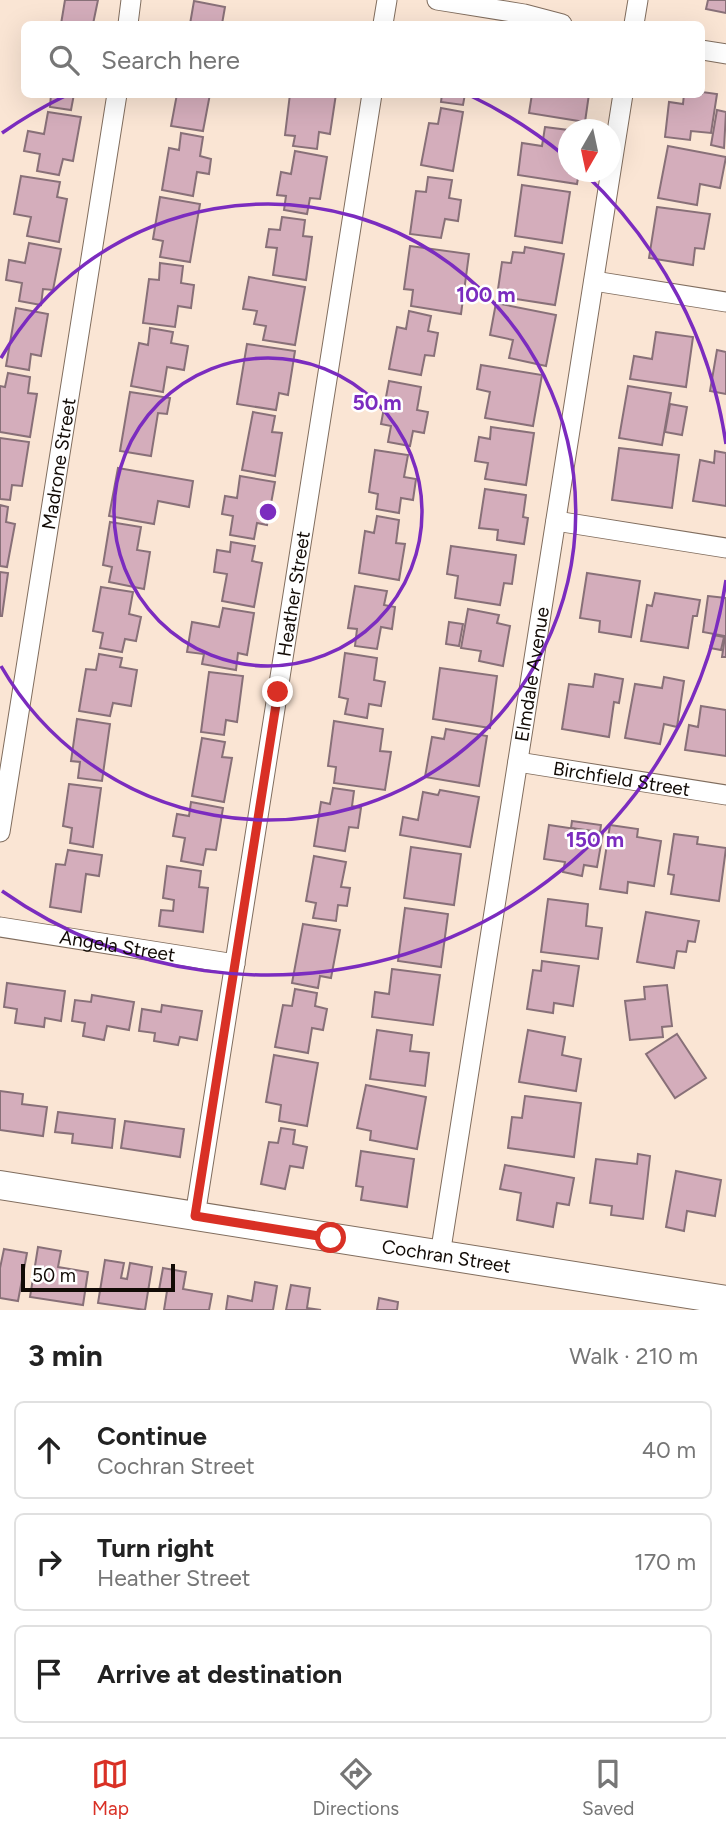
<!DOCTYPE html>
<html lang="en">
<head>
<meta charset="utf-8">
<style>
	:root { --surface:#fff; --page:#f6f6f6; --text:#222; --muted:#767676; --line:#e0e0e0; --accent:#d93025 }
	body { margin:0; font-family:Figtree,sans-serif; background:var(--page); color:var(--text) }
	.compass { position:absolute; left:558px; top:119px; width:63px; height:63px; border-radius:50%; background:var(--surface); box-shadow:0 7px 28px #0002; rotate:189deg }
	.scale { position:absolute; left:21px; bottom:18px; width:154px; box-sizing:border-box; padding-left:7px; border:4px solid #120b06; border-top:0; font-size:19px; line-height:24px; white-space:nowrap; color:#120b06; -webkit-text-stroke:5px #fff; paint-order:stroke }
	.stop { position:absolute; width:21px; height:21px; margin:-16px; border:5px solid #d93025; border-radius:50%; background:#fff }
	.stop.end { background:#d93025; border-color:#fff; box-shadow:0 2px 7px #0008 }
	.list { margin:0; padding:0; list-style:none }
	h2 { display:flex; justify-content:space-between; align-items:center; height:91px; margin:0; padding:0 28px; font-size:30px }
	h2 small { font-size:23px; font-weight:400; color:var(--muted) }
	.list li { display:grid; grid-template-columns:46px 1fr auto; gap:21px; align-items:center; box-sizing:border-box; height:98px; margin:0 14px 14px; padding:0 14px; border:2px solid var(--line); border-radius:10px }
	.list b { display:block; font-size:26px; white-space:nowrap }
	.list p { margin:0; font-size:23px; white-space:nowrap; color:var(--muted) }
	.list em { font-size:23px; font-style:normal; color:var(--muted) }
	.icon { flex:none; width:38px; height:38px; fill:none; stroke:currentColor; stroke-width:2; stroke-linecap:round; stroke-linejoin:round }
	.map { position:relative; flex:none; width:726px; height:1310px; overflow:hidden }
	.search { position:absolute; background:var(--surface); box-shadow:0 7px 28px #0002; left:21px; right:21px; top:21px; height:77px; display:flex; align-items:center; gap:18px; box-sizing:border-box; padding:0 24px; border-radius:10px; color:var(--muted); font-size:26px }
	.sheet { height:427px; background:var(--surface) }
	nav { display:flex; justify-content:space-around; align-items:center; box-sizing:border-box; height:98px; border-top:2px solid var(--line); background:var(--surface); font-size:19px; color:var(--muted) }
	nav a { display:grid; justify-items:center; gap:4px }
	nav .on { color:var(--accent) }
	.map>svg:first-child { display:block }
	.building { fill:#d4adbb; stroke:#887078; stroke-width:2 }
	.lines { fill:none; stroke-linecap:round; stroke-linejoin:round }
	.street-casing { stroke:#806d5e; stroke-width:21 }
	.secondary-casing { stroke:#806d5e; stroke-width:30 }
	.street { stroke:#fff; stroke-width:19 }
	.secondary { stroke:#fff; stroke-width:28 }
	.route { stroke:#d93025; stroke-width:9 }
	.ring { fill:none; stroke:#7b2cbf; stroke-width:3.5 }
	.labels { text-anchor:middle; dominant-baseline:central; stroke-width:5; stroke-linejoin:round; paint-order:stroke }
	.street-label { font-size:19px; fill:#120b06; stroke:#fff }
	.centre { fill:#7b2cbf; stroke:#fff; stroke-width:3.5 }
	.ring-label { font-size:21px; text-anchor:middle; font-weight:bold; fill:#7b2cbf; stroke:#fff; stroke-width:5; stroke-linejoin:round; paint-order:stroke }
</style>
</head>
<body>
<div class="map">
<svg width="726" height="1310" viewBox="0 0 726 1310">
	<rect width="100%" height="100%" fill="#fae5d4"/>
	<g class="building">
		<polygon points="65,0 98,0 93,24 61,24"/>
		<polygon points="708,0 726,0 726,13 706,9"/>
		<polygon points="194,1 225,7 222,24 190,24"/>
		<polygon points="702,92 717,94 711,133 691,131 690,140 665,137 669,102 683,104 684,94 702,94"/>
		<polygon points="51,94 74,94 71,110 50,107"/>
		<polygon points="177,94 210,94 203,131 171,126"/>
		<polygon points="290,94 336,94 330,134 319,132 317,149 293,146 295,136 285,135"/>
		<polygon points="442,94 465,94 463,105 441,102"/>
		<polygon points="532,94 589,94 585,122 529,113"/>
		<polygon points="441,108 463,112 453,171 421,165 429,123 438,124"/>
		<polygon points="717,110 726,112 724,148 711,145"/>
		<polygon points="48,112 81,117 73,161 63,159 59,175 37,171 40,154 24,151 28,131 44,134"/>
		<polygon points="545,127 568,130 568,172 579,172 577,184 518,175 522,143 542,146"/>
		<polygon points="181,133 203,137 200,156 211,159 209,174 197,172 193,196 162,190 169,148 179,150"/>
		<polygon points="668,146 726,157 720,188 700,184 697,205 658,198"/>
		<polygon points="295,151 327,157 320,199 310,198 307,214 284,210 286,196 277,195 281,172 291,174"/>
		<polygon points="21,176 60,182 57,197 67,199 59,242 27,236 31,217 14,214"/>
		<polygon points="428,177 452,180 449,198 461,200 458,221 445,219 441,238 410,234 416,191 426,192"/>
		<polygon points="522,185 570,192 562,243 515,236"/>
		<polygon points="160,197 200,204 190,262 160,257 163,241 153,239"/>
		<polygon points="657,207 710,214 704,249 695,248 693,265 649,258"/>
		<polygon points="282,217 305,220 303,236 312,237 306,280 273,275 277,248 266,247 269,229 280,230"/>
		<polygon points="29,243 61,249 53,290 43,289 41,305 19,301 22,283 6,280 9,260 25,263"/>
		<polygon points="410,246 469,254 461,314 411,306 413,290 404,289"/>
		<polygon points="525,247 564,254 555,305 497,296 502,262 511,263 513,252 524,253"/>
		<polygon points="160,263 183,266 181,283 194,285 191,308 178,306 175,327 143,323 149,279 159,280"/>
		<polygon points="249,277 305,287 295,345 263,340 266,326 254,324 257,311 243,309"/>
		<polygon points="496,303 556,315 546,366 509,358 513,340 490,335"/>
		<polygon points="16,308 48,314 41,356 31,354 29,370 6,366"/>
		<polygon points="409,311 431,316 428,331 438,333 434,356 425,355 421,375 389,369 397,327 406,329"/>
		<polygon points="150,328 173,332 171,343 188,346 184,370 167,367 163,392 131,386 139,343 148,345"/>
		<polygon points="656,332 693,337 686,387 630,379 634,356 652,359"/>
		<polygon points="247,344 295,351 288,395 279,393 276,410 237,404"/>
		<polygon points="717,350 726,352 726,394 710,391"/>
		<polygon points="481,365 542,375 533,426 485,418 490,392 477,389"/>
		<polygon points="8,373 30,377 28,393 37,394 30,437 0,432 0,386 5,387"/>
		<polygon points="389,381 421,387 417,410 428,412 424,433 413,431 410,446 388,442 391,426 381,424"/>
		<polygon points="628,386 671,393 662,445 619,438"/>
		<polygon points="130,392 170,398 167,414 158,413 151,456 120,451"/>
		<polygon points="670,404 687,407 682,435 665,432"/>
		<polygon points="253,412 275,416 272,432 282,433 275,476 242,470"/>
		<polygon points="491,427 534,433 526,485 485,479 488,463 475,461 479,437 490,439"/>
		<polygon points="0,438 29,442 22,486 12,485 10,500 0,499"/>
		<polygon points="619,448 679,455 672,508 612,500"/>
		<polygon points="375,450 408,455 404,477 416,479 413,500 401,498 399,513 376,509 378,494 369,492"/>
		<polygon points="715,451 726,453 726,506 693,501 700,460 714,463"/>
		<polygon points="118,468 193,481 189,507 158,501 154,524 109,516"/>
		<polygon points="240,476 275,482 267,525 257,523 254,539 230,535 233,516 222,514 225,496 237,498"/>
		<polygon points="485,489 526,495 523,517 528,518 524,544 497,540 498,530 479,528"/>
		<polygon points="0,505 8,507 6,522 15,524 7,567 0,566"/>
		<polygon points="377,516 399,520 396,543 405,544 399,580 359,573 365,531 374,533"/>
		<polygon points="110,522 141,527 137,550 150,552 144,589 109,582 112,567 103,565"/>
		<polygon points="231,542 255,546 252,561 262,563 254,607 222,601 227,574 214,572 217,550 230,552"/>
		<polygon points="451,546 516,555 512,584 504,583 500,605 455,598 458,576 447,574"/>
		<polygon points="0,572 8,573 2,616 0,616"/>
		<polygon points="587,573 640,581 631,637 599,632 600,621 580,618"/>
		<polygon points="355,586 387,591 384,605 395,607 392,629 381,627 377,649 355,646 357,629 348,628"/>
		<polygon points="101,587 133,592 129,614 141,617 136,641 125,639 122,652 100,648 103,633 93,631"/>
		<polygon points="655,593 700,600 697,616 693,616 688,648 641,641 647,605 652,606"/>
		<polygon points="708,596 726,598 726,657 722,657 725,636 703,632"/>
		<polygon points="223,608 254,613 247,655 238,653 236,670 202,664 204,654 187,652 192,622 219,627"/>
		<polygon points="468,609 499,615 497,623 510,626 503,666 479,661 481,651 461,648"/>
		<polygon points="449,622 463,624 459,646 446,644"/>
		<polygon points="713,635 724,637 721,650 710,648"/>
		<polygon points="345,653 377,658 374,680 385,682 381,706 369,704 367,718 345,714 348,699 339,697"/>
		<polygon points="99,654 122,658 120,667 137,670 131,706 113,703 110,716 79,711 86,669 96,670"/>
		<polygon points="440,668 497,676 490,728 433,719"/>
		<polygon points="209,672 243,676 237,722 226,720 224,735 201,732"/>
		<polygon points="595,674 623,679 619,703 614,702 609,737 562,729 569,684 593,687"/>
		<polygon points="664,677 684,681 677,727 664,724 660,744 625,738 635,684 662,688"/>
		<polygon points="701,706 726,710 726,756 685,750 689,725 698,727"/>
		<polygon points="77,719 110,724 102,781 78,778 80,762 71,761"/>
		<polygon points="334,721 383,729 380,751 391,752 385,790 334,783 336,767 328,766"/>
		<polygon points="446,729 487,736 479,786 425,777 432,737 444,739"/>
		<polygon points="202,738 225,742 222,757 232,758 224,802 192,796"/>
		<polygon points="69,784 101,788 93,847 70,843 72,828 63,826"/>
		<polygon points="333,788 354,791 352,806 361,808 358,828 349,827 345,851 314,846 321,802 330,804"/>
		<polygon points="440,790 479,797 470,847 400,835 403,817 418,820 423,792 438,795"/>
		<polygon points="191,802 223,808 216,850 206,849 203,865 181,861 185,838 173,836 177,814 189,816"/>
		<polygon points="572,821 601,825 600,832 571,828"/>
		<polygon points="549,825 603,833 597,867 584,865 582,876 563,872 565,862 544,859"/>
		<polygon points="610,825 638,829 637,837 661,841 654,886 628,882 627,893 600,889"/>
		<polygon points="674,834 698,837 697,844 726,848 719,901 671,894 674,875 668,874"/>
		<polygon points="411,847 461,854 454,905 404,898"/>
		<polygon points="68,850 102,855 99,876 86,874 81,912 50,907 56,864 65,865"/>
		<polygon points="314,856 346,862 341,887 350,888 347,906 338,905 336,921 313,918 316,903 306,901"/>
		<polygon points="167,866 201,871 199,887 208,888 203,932 159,926 161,910 173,911 174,900 163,898"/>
		<polygon points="548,899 588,904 586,926 602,928 598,959 541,952"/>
		<polygon points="405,908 448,914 441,967 398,961"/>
		<polygon points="646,912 699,921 695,942 688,941 686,952 677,951 674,968 637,962"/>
		<polygon points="303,924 340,930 331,978 320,976 318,988 292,983"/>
		<polygon points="542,961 579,966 573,1006 554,1003 553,1013 527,1009 533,970 541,971"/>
		<polygon points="392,969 440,975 433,1025 372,1017 375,992 389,994"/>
		<polygon points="7,983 65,991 61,1021 45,1018 44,1027 15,1023 17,1009 4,1007"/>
		<polygon points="667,985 672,1026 662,1027 663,1037 630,1040 625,1001 645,999 644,987"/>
		<polygon points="295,989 317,993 315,1006 327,1009 323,1030 312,1028 308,1053 275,1047 283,1005 292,1006"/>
		<polygon points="92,995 134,1002 129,1030 107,1026 104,1040 83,1036 85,1023 72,1021 75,1000 91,1002"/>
		<polygon points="162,1005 202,1011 197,1040 180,1037 178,1045 154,1041 155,1033 139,1031 142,1009 161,1012"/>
		<polygon points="377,1030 412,1035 410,1051 429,1053 425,1086 370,1079"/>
		<polygon points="528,1030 565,1037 562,1055 581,1059 576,1091 519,1082"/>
		<polygon points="677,1034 706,1078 675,1098 646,1054"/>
		<polygon points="274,1055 318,1063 307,1126 279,1121 281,1105 266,1102"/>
		<polygon points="366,1085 426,1097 417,1149 370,1140 371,1131 357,1128"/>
		<polygon points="0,1091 23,1094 22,1104 47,1107 43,1136 0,1130"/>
		<polygon points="525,1096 581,1103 574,1157 508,1148 512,1117 522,1118"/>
		<polygon points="58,1112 115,1119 112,1148 72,1143 73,1134 55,1132"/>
		<polygon points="125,1121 184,1129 180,1157 121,1148"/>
		<polygon points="281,1128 295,1130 293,1144 307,1147 303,1168 290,1166 285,1189 261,1184 269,1142 278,1143"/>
		<polygon points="361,1151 414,1159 407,1207 361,1200 363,1187 356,1186"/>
		<polygon points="638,1154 650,1156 643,1219 611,1215 612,1206 590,1203 596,1159 637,1164"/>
		<polygon points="505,1165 574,1178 569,1205 557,1203 553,1227 517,1220 521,1193 500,1189"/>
		<polygon points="676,1171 721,1180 715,1216 687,1211 684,1231 666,1227"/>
		<polygon points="38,1247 61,1251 58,1267 88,1272 83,1305 30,1297"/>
		<polygon points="4,1249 27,1253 18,1301 0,1298 0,1268"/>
		<polygon points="105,1260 124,1263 121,1278 127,1279 130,1263 152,1267 145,1310 98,1303"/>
		<polygon points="163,1268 186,1272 183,1289 212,1294 209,1310 164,1310 167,1291 159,1290"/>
		<polygon points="255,1282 277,1286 273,1310 226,1310 228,1296 252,1301"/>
		<polygon points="291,1285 310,1288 307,1308 321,1310 286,1310"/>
		<polygon points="379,1298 398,1302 397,1310 377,1310"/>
	</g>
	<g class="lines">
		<defs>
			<g id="street">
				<polyline points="437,0 524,14 562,24"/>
				<polyline points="128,24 131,0"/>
				<polyline points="383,24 387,0"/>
				<polyline points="634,24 638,0"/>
				<polyline points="702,50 726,54"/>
				<polyline points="594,281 726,302"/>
				<polyline points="556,521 726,548"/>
				<path id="s1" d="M 518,762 L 726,795"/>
				<path id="s2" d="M 0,832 L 117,94"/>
				<path id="s3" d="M 0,927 L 235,964"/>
				<path id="s4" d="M 195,1216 L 372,94"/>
				<path id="s5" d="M 440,1255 L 623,94"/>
			</g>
			<g id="secondary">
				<path id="s6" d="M 0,1185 L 726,1300"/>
			</g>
		</defs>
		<use href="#street" class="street-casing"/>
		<use href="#secondary" class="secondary-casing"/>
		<use href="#street" class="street"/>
		<use href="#secondary" class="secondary"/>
	</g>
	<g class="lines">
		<polyline class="route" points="278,692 195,1216 331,1238"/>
	</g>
	<g class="ring">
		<circle cx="268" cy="512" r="154"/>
		<path d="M1 358A308 308 0 1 1 1 666"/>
		<path d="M726 580A463 463 0 0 1 2 891M2 133A463 463 0 0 1 65 96M471 96A463 463 0 0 1 566 157M584 173A463 463 0 0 1 726 444"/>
	</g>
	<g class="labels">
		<g class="street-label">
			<text stroke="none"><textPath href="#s2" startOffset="373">Madrone Street</textPath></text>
			<text stroke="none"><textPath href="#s4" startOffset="630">Heather Street</textPath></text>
			<text stroke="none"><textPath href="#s5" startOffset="588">Elmdale Avenue</textPath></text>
			<text stroke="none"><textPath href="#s1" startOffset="105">Birchfield Street</textPath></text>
			<text stroke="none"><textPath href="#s3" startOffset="119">Angela Street</textPath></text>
			<text stroke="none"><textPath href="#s6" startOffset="452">Cochran Street</textPath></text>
		</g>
	</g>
	<circle cx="268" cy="512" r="10" class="centre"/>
	<g class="ring-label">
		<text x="486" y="302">100 m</text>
		<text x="377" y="410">50 m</text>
		<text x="595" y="847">150 m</text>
	</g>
</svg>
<svg class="compass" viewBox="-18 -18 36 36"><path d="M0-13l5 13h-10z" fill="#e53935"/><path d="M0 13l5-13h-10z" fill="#767676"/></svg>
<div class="scale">50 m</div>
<div class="stop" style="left:331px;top:1238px"></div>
<div class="stop end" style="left:278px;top:692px"></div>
<div class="search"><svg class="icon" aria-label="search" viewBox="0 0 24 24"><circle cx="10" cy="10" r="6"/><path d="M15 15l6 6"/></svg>Search here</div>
</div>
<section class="sheet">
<h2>3 min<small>Walk · 210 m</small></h2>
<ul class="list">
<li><svg class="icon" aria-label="ahead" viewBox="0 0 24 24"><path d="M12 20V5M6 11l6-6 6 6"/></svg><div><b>Continue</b><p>Cochran Street</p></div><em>40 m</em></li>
<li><svg class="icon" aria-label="right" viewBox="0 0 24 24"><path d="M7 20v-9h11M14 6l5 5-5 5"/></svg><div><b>Turn right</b><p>Heather Street</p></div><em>170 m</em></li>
<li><svg class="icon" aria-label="arrive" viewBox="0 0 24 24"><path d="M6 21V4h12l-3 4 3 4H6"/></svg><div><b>Arrive at destination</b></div></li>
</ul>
</section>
<nav>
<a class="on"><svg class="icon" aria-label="map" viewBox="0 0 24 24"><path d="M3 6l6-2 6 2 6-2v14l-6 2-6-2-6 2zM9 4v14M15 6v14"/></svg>Map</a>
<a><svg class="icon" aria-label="directions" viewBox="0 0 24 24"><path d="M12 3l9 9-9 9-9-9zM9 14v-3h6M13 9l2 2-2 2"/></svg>Directions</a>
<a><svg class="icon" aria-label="saved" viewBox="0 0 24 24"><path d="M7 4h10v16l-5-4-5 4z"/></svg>Saved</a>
</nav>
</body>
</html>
